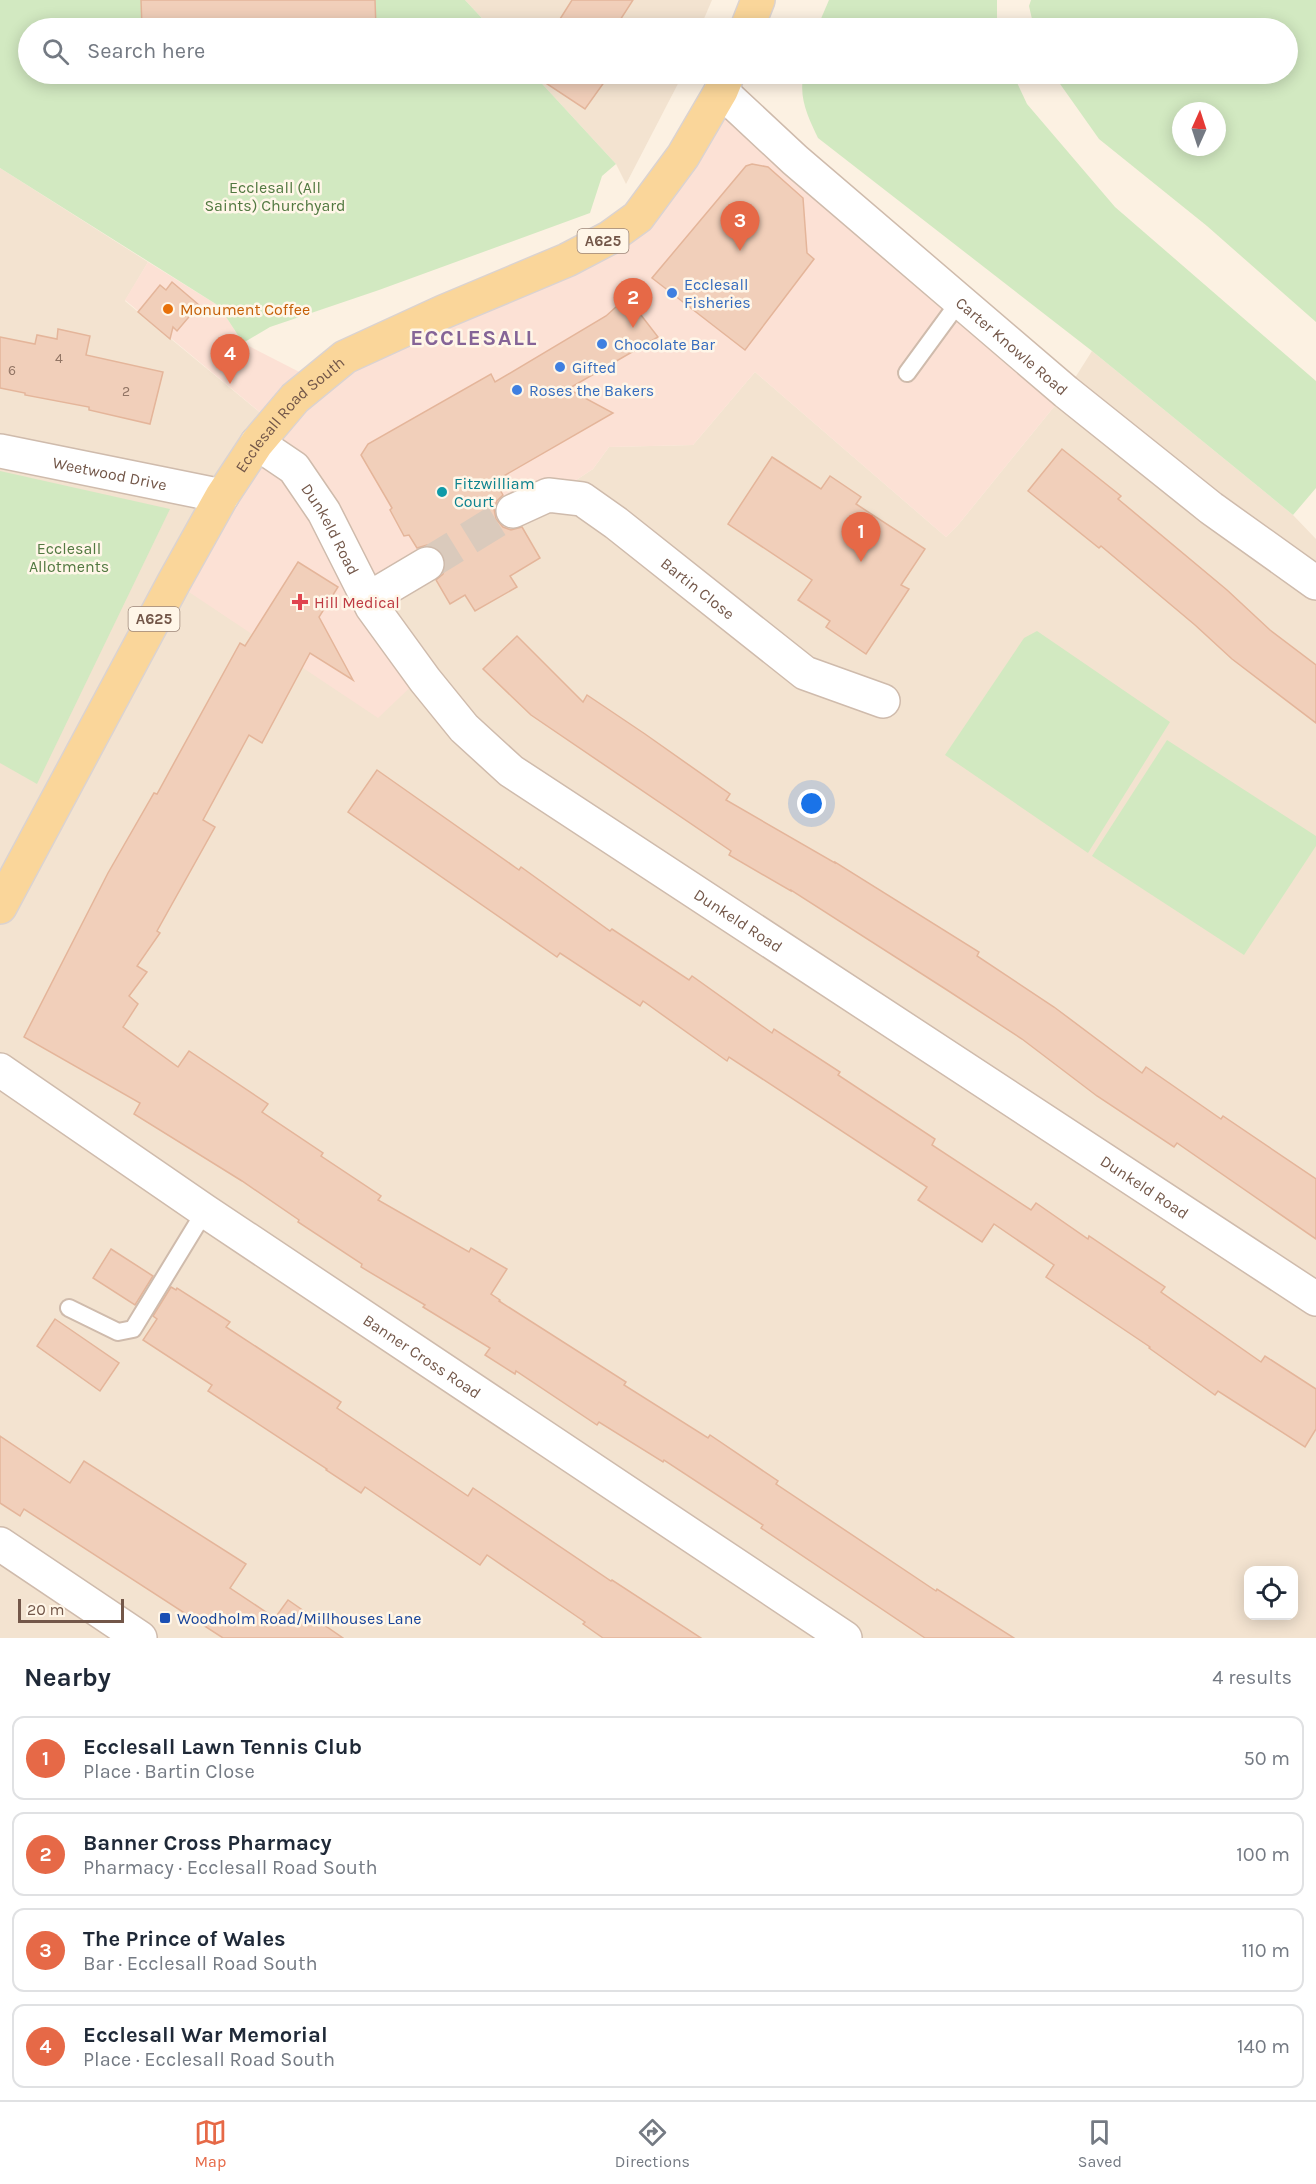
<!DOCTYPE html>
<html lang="en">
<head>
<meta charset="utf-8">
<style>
	:root { --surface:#fff; --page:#f6f6f7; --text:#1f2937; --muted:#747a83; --line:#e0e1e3; --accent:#e66947 }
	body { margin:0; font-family:Karla,sans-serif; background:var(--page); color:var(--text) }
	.controls { position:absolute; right:18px; bottom:18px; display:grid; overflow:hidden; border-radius:12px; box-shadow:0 3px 15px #0003 }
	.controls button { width:54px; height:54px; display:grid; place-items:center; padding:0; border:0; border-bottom:2px solid var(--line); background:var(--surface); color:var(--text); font:30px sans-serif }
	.compass { position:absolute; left:1172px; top:102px; width:54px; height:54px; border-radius:50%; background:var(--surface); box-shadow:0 3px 15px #0003; rotate:3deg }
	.scale { position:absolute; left:18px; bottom:15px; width:106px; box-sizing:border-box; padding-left:6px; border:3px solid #735749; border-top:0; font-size:16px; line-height:21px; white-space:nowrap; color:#735749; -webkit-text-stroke:4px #fff6e8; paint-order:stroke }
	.you { position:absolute; left:812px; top:804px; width:21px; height:21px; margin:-15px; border:4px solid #fff; border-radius:50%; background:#1a73e8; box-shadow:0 0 0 9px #1a73e833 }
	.badge { display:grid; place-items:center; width:39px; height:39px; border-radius:50%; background:var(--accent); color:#fff; font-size:20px; font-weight:700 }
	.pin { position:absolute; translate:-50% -50px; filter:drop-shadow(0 2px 3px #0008) }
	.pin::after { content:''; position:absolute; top:32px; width:21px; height:18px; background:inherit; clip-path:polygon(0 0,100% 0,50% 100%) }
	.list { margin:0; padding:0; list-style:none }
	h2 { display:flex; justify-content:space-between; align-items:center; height:78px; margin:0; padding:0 24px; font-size:26px }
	h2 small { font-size:20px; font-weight:400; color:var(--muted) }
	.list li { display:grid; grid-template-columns:39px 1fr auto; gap:18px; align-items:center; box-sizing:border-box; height:84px; margin:0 12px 12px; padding:0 12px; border:2px solid var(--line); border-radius:12px }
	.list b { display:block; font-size:22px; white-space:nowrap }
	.list p { margin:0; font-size:20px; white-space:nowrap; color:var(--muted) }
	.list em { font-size:20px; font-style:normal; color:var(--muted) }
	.icon { flex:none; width:33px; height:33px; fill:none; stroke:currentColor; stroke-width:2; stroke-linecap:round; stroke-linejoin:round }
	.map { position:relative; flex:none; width:1316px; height:1638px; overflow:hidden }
	.search { position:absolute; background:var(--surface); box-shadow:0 3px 15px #0003; left:18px; right:18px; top:18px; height:66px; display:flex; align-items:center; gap:15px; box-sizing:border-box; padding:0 21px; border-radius:33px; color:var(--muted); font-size:22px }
	.sheet { height:462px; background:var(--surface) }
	nav { display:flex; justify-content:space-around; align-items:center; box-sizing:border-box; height:84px; border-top:2px solid var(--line); background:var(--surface); font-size:16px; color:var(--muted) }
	nav a { display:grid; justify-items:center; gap:3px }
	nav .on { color:var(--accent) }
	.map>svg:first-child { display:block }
	.residential { fill:#f3e3d0; fill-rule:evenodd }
	.commercial { fill:#fce1d5 }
	.green { fill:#d2e9c1; fill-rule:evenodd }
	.building { fill:#f1cfba; stroke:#e4b59a; stroke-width:1.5 }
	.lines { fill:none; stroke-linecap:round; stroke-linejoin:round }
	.minor-tunnel { stroke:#dacabc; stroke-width:33; stroke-dasharray:33 16; stroke-linecap:butt }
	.service-casing { stroke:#cfbbac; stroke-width:20 }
	.minor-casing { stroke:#cfbbac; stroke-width:36 }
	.tertiary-casing { stroke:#cfbbac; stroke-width:36 }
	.primary-casing { stroke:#dbd3d0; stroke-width:36 }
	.service { stroke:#fff; stroke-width:16 }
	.minor { stroke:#fff; stroke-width:33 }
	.tertiary { stroke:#fff; stroke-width:33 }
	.primary { stroke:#fad69a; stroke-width:33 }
	.shop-dot { fill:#3f7fe0; stroke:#fff6e8; stroke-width:2 }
	.food-dot { fill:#e8710a; stroke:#fff6e8; stroke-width:2 }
	.culture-dot { fill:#0f9aa8; stroke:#fff6e8; stroke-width:2 }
	.health-dot { fill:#e0444e; stroke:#fff6e8; stroke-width:2 }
	.transit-dot { fill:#1a4fb4; stroke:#fff6e8; stroke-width:2 }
	.labels { text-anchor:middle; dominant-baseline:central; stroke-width:5; stroke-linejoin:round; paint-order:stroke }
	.number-label { font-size:14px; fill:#927565 }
	.shield { fill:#fff6e8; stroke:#9d8779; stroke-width:1.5 }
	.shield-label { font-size:15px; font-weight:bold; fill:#735749 }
	.park-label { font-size:16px; fill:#527941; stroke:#fff6e8 }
	.shop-label { font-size:16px; fill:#366cbe; stroke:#fff6e8; text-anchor:start }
	.food-label { font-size:16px; fill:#c56008; stroke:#fff6e8; text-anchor:start }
	.street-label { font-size:16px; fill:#735749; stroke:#fff6e8 }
	.culture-label { font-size:16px; fill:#0d838f; stroke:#fff6e8; text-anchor:start }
	.health-label { font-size:16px; fill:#be3a42; stroke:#fff6e8; text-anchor:start }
	.transit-label { font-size:16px; fill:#164399; stroke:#fff6e8; text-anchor:start }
	.district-label { font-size:22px; font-weight:bold; letter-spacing:1.5px; fill:#856497; stroke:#fff6e8 }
</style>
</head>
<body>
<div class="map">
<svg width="1316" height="1638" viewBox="0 0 1316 1638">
	<rect width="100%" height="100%" fill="#fcf1e2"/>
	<g class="residential">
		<polygon points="465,0 712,0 700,28 491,28"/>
		<polygon points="533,74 683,74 626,184 616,164"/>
		<path d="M 0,168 L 148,262 L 125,301 L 274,424 L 377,610 L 593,469 L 609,447 L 693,445 L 755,372 L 946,537 L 958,525 L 1066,392 L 1092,351 L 1293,515 L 1316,539 L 1316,1638 L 0,1638 ZM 1248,1570 L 1294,1570 L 1294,1616 L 1248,1616 Z"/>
	</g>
	<polygon class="commercial" points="721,91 1066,392 958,525 946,537 755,372 693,445 609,447 593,469 377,610 420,678 378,718 174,582 274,424 125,300 148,262 219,306 243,343 317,381 609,238"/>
	<g class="green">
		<polygon points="0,0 465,0 491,28 28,28 28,74 533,74 616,164 602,176 590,213 379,290 270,327 243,343 219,306 0,168"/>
		<polygon points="829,0 997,0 997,28 817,28"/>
		<path d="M 1031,0 L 1316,0 L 1316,322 L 1207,226 L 1099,139 L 1053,74 L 1288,74 L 1288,28 L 1034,28 L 1029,6 ZM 1181,111 L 1217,111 L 1217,147 L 1181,147 Z"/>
		<path d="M 804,74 L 1013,74 L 1027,104 L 1115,207 L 1316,381 L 1316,488 L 1293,515 L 1092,351 L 818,138 C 808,117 798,97 804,74 Z"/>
		<polygon points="0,471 170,509 37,784 0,763"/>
		<polygon points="1037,631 1170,722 1088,853 945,755 1024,638"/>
		<polygon points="1167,740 1316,836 1316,846 1244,955 1092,856"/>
	</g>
	<g class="building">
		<polygon points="141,0 375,0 376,28 142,28"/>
		<polygon points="572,0 633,0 615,28 575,28 560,19"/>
		<polygon points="532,74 610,74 585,109"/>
		<polygon points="752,164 768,167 803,198 807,253 814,259 745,350 652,278 746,166"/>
		<polygon points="172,282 199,305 177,331 173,327 170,339 138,312 160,285 166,290"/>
		<polygon points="627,297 658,337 568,389 613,413 495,481 503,495 497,501 494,509 496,519 503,527 511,530 522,527 540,558 510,576 517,587 475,611 465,595 450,604 436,580 443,574 446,564 443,554 437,548 427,545 417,548 409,535 404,536 390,510 392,508 361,455 368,444 491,374 495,382 606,316"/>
		<polygon points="58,329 90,336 86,355 163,372 150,424 89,410 89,407 25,395 25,393 0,388 0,337 35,344 37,335 57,339"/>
		<polygon points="1062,449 1121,496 1118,499 1227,590 1270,630 1316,665 1316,723 1232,659 1195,625 1101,546 1099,548 1028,491"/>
		<polygon points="772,457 821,489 830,476 861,497 856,504 925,549 901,585 909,589 866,654 826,627 830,621 798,600 812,580 728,524"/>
		<polygon points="298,562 338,587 319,617 353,680 310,653 262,743 249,735 203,820 215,827 157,931 160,933 137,966 147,972 129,996 138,1004 123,1027 178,1067 189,1051 268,1104 262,1112 323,1153 321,1156 381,1196 378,1200 469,1252 471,1248 507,1269 491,1294 500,1300 499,1301 626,1382 624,1385 708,1438 710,1435 778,1481 776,1484 936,1591 937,1589 1014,1638 925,1638 761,1528 763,1525 664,1460 663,1462 599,1422 597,1425 516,1371 515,1374 485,1355 490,1348 423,1307 425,1305 361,1267 362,1264 298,1222 299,1220 242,1181 134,1114 140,1103 24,1037 108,873 154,793 157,794 240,643 245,646"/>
		<polygon points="517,636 583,702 587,695 645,734 730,794 726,800 835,863 835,862 979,952 977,956 1054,1007 1142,1073 1146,1067 1221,1119 1223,1116 1316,1179 1316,1239 1177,1143 1174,1147 1097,1096 1022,1039 947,990 791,890 791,891 729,855 731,851 531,715 483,669"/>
		<polygon points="377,770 519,870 521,867 610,931 612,929 689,980 692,976 772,1033 774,1029 840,1072 838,1075 935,1139 932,1145 1031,1210 1036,1203 1088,1239 1089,1236 1165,1287 1161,1292 1261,1362 1265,1356 1316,1389 1316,1429 1305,1447 1218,1391 1215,1395 1149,1348 1150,1347 1046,1277 1054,1265 994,1224 982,1242 918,1200 927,1187 729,1057 727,1061 643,1001 640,1006 560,953 557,957 348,812"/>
		<polygon points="111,1249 153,1276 135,1305 93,1278"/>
		<polygon points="171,1287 176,1290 177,1288 230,1322 226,1327 341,1402 337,1408 468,1496 473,1488 611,1581 612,1580 701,1638 603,1638 583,1624 585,1622 487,1555 480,1565 365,1487 361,1493 326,1470 327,1469 208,1391 212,1385 143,1340 157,1319 153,1316"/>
		<polygon points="55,1319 119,1363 100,1391 37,1346"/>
		<polygon points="0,1436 70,1483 84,1461 246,1564 230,1588 275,1618 288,1600 343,1638 223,1638 24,1509 20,1516 0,1503"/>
	</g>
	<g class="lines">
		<polyline class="minor-tunnel" points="427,564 513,511"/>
		<defs>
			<g id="service">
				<polyline points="907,373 959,302"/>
				<polyline points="69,1308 118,1332 133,1329 205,1211"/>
			</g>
			<g id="minor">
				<path id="s1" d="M 257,443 L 294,468 L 324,512 L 372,607 L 425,680 L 464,728 L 511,771 L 1316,1299"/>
				<path id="s2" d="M 0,451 L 222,496"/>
				<path id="s3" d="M 513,511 L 548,495 L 582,499 L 616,523 L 805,673 L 883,701"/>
				<polyline points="368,599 427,564"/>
				<path id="s4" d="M 0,1070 L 205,1211 L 845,1638"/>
				<polyline points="0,1544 140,1638"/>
			</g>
			<g id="tertiary">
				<path id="s5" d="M 721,91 L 795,160 L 1066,392 L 1211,508 L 1316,583"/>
			</g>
			<g id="primary">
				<polyline points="747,28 758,0"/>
				<path id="s6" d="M 0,907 L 174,582 L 222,496 L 257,443 L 295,398 L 345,357 L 443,312 L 567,260 L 609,238 L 638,217 L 683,156 L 721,91 L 728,74"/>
			</g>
		</defs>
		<use href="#service" class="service-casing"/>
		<use href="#minor" class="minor-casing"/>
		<use href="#tertiary" class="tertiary-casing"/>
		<use href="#primary" class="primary-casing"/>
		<use href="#service" class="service"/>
		<use href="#minor" class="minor"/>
		<use href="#tertiary" class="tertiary"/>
		<use href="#primary" class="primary"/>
	</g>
	<g class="shop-dot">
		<circle cx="672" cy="293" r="6"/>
		<circle cx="602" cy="344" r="6"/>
		<circle cx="560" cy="367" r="6"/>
		<circle cx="517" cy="390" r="6"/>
	</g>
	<circle class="food-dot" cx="168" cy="309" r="6"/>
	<circle class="culture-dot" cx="442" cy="492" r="6"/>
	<path class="health-dot" d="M297 593h6v6h6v6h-6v6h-6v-6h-6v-6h6z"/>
	<rect class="transit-dot" x="159" y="1612" width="12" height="12" rx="3"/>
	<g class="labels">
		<g class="number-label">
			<text x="59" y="358">4</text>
			<text x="12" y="370">6</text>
			<text x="126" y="391">2</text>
		</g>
		<g class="shield">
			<rect x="577.5" y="229" width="51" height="24" rx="4.5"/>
			<rect x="128.5" y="607" width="51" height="24" rx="4.5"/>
		</g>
		<g class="shield-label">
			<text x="603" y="241">A625</text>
			<text x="154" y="619">A625</text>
		</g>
		<g class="park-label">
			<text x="275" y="187">Ecclesall (All<tspan x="275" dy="18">Saints) Churchyard</tspan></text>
			<text x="69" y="548">Ecclesall<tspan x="69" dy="18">Allotments</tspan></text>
		</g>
		<g class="shop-label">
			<text x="684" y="284">Ecclesall<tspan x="684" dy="18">Fisheries</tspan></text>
			<text x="614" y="344">Chocolate Bar</text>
			<text x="572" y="367">Gifted</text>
			<text x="529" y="390">Roses the Bakers</text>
		</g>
		<g class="food-label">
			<text x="180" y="309">Monument Coffee</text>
		</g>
		<g class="street-label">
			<text stroke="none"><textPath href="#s5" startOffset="387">Carter Knowle Road</textPath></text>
			<text stroke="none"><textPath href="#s6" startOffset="574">Ecclesall Road South</textPath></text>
			<text stroke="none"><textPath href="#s2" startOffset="112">Weetwood Drive</textPath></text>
			<text stroke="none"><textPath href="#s1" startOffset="116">Dunkeld Road</textPath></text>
			<text stroke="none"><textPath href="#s3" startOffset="219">Bartin Close</textPath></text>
			<text stroke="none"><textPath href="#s1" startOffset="692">Dunkeld Road</textPath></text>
			<text stroke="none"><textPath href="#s1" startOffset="1178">Dunkeld Road</textPath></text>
			<text stroke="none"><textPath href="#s4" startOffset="510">Banner Cross Road</textPath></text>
		</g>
		<g class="culture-label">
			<text x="454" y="483">Fitzwilliam<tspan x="454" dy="18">Court</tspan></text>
		</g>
		<g class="health-label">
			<text x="314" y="602">Hill Medical</text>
		</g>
		<g class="transit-label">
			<text x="177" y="1618">Woodholm Road/Millhouses Lane</text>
		</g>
		<g class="district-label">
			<text x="474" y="338">ECCLESALL</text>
		</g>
	</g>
</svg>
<div class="controls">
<button><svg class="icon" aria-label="locate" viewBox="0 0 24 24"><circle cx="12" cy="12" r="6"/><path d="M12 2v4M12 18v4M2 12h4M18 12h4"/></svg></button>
</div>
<svg class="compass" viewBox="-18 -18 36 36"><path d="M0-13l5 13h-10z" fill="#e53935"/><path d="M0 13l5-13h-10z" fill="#747a83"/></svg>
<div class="scale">20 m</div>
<div class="you"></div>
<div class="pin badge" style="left:861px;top:562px">1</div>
<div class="pin badge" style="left:633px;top:328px">2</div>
<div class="pin badge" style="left:740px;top:251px">3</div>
<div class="pin badge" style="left:230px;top:384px">4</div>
<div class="search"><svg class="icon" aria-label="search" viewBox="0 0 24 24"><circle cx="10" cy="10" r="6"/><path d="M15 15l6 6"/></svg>Search here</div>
</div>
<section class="sheet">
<h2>Nearby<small>4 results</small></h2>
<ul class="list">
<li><span class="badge">1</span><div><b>Ecclesall Lawn Tennis Club</b><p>Place · Bartin Close</p></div><em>50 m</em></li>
<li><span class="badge">2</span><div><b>Banner Cross Pharmacy</b><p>Pharmacy · Ecclesall Road South</p></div><em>100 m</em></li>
<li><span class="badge">3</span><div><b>The Prince of Wales</b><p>Bar · Ecclesall Road South</p></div><em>110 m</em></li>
<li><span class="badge">4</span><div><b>Ecclesall War Memorial</b><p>Place · Ecclesall Road South</p></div><em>140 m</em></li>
</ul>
</section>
<nav>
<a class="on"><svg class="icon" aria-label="map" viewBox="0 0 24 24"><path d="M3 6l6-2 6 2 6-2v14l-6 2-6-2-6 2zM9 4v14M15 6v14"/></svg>Map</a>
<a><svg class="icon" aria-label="directions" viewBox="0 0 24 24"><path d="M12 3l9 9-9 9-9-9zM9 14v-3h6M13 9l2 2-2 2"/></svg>Directions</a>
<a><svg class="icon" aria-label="saved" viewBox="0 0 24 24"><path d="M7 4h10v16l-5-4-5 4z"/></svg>Saved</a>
</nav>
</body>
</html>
